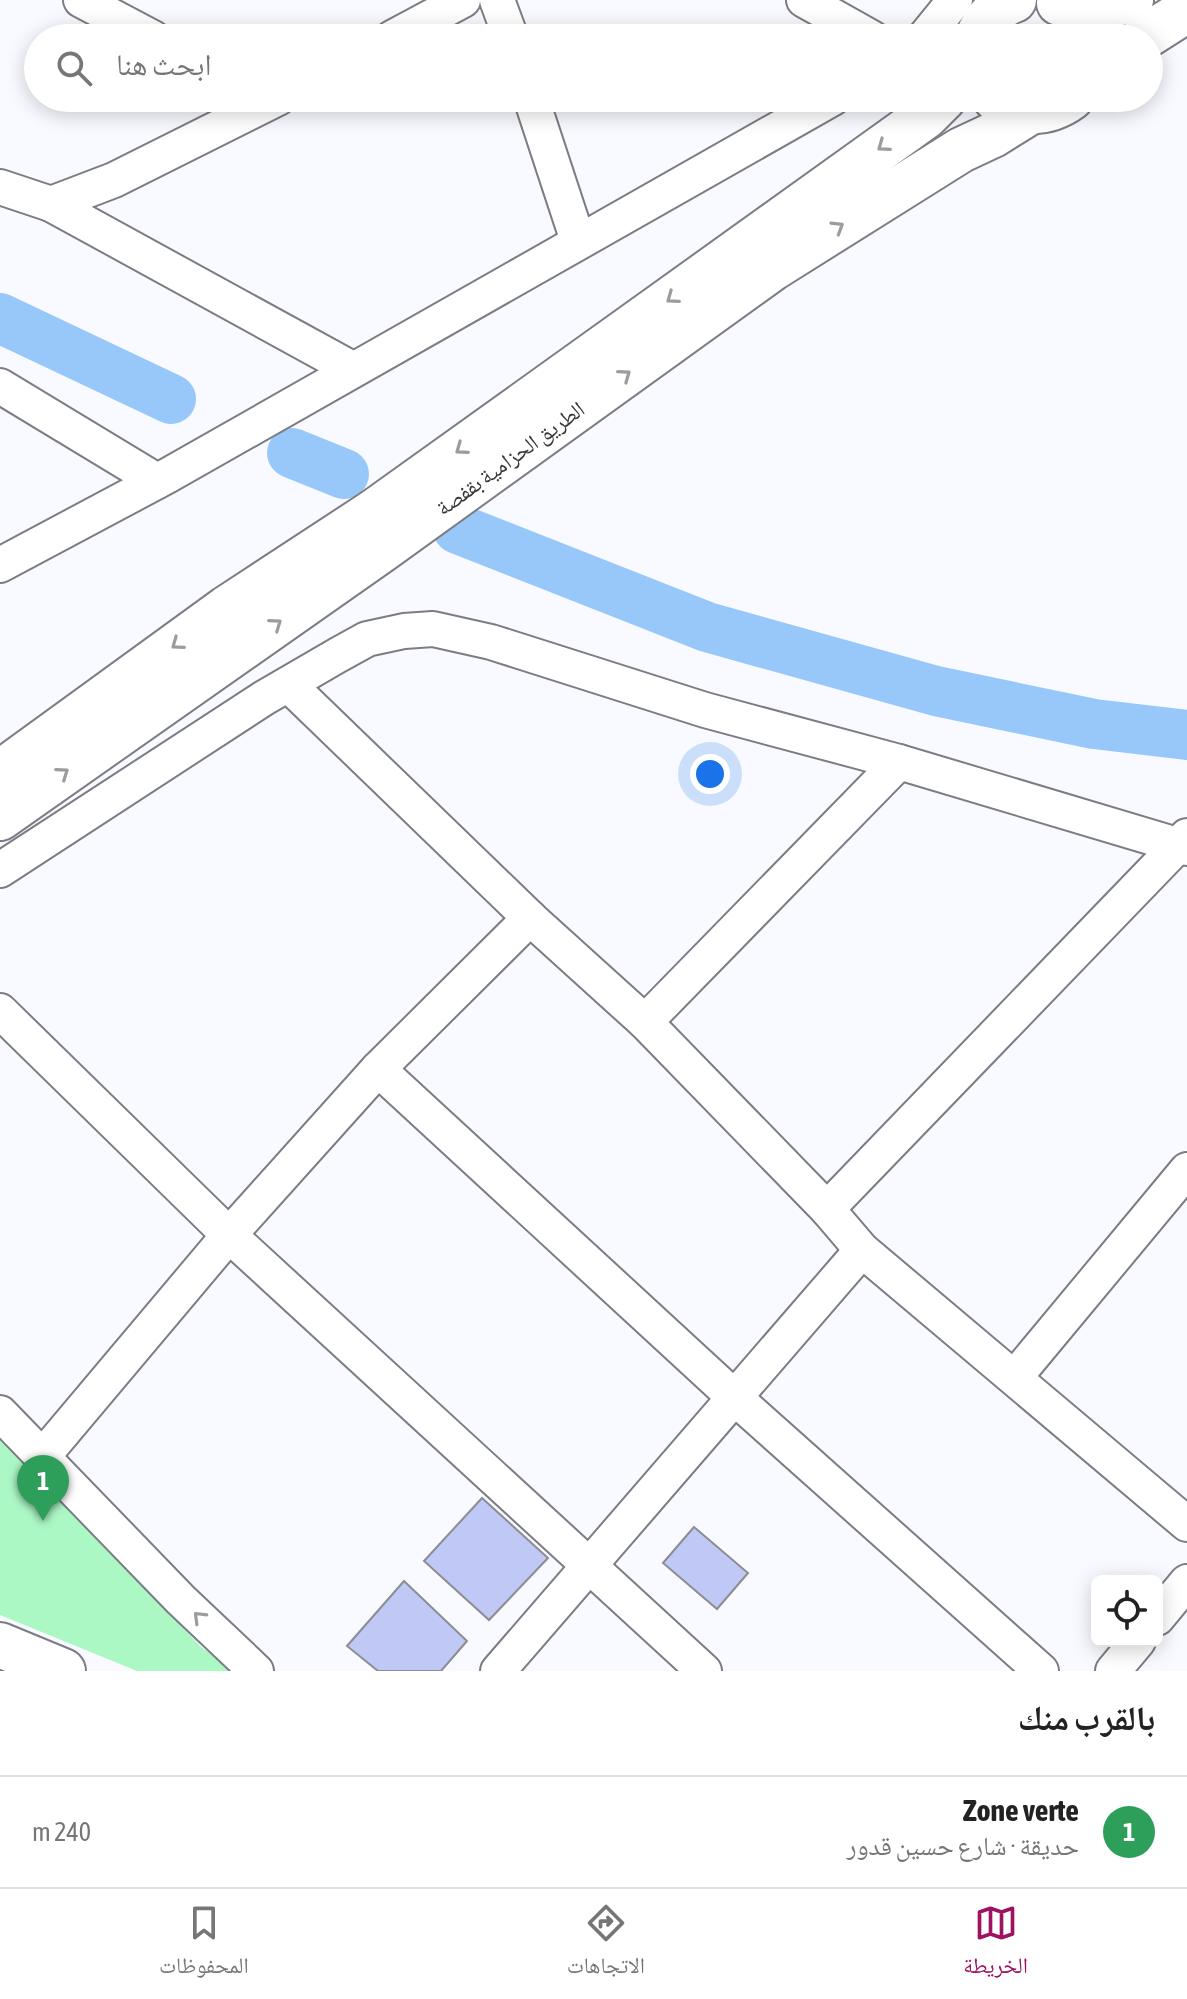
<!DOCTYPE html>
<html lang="ar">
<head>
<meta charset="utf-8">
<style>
	:root { --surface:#fff; --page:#f2f2f2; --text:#222; --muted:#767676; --line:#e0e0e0; --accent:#9d1261 }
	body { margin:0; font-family:"Asap Condensed","Noto Naskh Arabic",sans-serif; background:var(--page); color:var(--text); direction:rtl }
	.controls { position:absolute; right:24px; bottom:24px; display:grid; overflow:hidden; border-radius:12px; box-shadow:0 4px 20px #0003 }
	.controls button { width:72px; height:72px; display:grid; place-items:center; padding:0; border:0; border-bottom:2px solid var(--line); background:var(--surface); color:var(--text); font:40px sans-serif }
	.you { position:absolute; left:710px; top:774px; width:28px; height:28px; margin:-20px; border:6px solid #fff; border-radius:50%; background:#1a73e8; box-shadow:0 0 0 12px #1a73e833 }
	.badge { display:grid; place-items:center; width:52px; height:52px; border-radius:50%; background:var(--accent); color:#fff; font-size:26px; font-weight:700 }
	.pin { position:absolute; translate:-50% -66px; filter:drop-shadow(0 2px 4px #0008) }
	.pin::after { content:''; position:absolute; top:42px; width:28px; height:24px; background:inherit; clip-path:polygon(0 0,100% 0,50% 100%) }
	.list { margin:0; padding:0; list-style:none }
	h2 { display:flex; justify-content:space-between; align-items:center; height:104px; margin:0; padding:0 32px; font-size:34px }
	h2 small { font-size:26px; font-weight:400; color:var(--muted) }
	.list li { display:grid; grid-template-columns:52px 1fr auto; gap:24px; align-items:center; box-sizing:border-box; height:112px; padding:0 32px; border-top:2px solid var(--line) }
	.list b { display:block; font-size:30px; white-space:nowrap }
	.list p { margin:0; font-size:26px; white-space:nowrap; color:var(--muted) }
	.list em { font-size:26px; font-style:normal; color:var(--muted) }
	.icon { flex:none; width:44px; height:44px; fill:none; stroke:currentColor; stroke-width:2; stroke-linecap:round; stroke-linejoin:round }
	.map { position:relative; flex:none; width:1187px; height:1671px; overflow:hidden; direction:ltr }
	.search { position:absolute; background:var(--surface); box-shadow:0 4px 20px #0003; left:24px; right:24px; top:24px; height:88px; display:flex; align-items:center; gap:20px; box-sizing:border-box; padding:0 28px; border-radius:44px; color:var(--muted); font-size:30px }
	.sheet { height:216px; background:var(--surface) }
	nav { display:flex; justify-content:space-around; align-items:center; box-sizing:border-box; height:112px; border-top:2px solid var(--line); background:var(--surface); font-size:22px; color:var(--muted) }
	nav a { display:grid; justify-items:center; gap:4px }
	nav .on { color:var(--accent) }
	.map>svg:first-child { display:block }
	.green { fill:#acf8c5 }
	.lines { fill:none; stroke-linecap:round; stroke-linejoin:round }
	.river { stroke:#98c8f9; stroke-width:50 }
	.building { fill:#c0c8f6; stroke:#8c8d93; stroke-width:2 }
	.minor-casing { stroke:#7c7d84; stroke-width:38 }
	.major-casing { stroke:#7c7d84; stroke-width:48 }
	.minor { stroke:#fff; stroke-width:34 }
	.major { stroke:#fff; stroke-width:44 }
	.oneway { stroke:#9b9c9d }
	.labels { text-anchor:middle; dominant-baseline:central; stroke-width:8; stroke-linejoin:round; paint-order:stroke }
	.street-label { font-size:22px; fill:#37383b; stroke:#fff }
</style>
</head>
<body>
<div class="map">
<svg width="1187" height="1671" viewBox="0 0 1187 1671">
	<rect width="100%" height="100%" fill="#f9faff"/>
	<polygon class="green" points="0,1427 201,1647 236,1671 137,1671 0,1615"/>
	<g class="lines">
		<g class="river">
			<polyline points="0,318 171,399"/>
			<polyline points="292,453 344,474"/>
			<polyline points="458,529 707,627 936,691 1094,724 1187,735"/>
		</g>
	</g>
	<g class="building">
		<polygon points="482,1498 548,1558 489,1620 424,1561"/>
		<polygon points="694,1527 748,1573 717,1609 663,1563"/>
		<polygon points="404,1581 467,1641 441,1671 378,1671 347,1646"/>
	</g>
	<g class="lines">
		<defs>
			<g id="minor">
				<polyline points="81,0 153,38"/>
				<polyline points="497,0 511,38"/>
				<polyline points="804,0 872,38"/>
				<polyline points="392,38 463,0"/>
				<polyline points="924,38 955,0"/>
				<polyline points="531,98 578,241"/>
				<polyline points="0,187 51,204 114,180 278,98"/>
				<polyline points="51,204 352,369"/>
				<polyline points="0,386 157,481"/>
				<polyline points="0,565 167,476 833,98"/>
				<polyline points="289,685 530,918 645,1022 827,1209 862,1250 1187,1524"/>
				<polyline points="0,870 264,698 338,655 367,639 404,631 433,629 491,642 705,710 899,762 1187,848"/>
				<polyline points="0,1011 229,1235 704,1671"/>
				<polyline points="645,1022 899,762"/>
				<polyline points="378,1069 734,1397 1041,1671"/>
				<polyline points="827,1209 1187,836"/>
				<polyline points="1015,1377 1187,1170"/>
				<polyline points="0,1413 181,1600 256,1671"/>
				<polyline points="43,1456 229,1235 378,1069 530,918"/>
				<polyline points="1157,1618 1187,1582"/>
				<polyline points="498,1671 862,1250"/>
				<polyline points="1113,1671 1138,1641"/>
			</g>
			<g id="major">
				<polyline points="1059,3 1108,6 1131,0"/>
				<path d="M 977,38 C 985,20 995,7 1014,0"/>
				<polyline points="1143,38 1187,10"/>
				<path d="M 995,98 C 1020,115 1046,116 1071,98"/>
				<polyline points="0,773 227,608 375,511 926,116 944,98"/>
				<polyline points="0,818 383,549 773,268 961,150 993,135 1030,112"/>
				<polyline points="0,1645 63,1671"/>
			</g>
		</defs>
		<use href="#minor" class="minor-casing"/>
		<use href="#major" class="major-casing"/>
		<use href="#minor" class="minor"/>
		<use href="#major" class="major"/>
	</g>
	<defs><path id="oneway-chevron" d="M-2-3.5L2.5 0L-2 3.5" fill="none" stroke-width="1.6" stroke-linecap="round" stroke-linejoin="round" transform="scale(2)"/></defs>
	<g class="oneway">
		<use href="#oneway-chevron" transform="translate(883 146) rotate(144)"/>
		<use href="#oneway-chevron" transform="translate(838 227) rotate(-32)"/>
		<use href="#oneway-chevron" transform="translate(672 298) rotate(144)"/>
		<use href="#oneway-chevron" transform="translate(625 375) rotate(-36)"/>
		<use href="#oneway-chevron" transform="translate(461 449) rotate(144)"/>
		<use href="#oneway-chevron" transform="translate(276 624) rotate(-35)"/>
		<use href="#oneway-chevron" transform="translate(177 644) rotate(144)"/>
		<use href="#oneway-chevron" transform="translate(63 773) rotate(-35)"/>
		<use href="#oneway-chevron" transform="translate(199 1617) rotate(-135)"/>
	</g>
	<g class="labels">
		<g class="street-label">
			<text transform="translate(510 458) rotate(-36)">الطريق الحزامية بقفصة</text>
		</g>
	</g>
</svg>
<div class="controls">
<button><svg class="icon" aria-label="locate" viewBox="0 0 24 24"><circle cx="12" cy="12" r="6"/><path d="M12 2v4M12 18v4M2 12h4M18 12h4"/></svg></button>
</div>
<div class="you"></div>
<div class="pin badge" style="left:43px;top:1521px;background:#2e9e5b">1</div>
<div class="search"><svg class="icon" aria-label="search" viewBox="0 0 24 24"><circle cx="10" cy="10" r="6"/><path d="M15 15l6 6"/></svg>ابحث هنا</div>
</div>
<section class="sheet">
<h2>بالقرب منك<small></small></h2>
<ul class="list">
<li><span class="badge" style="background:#2e9e5b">1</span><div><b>Zone verte</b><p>حديقة · شارع حسين قدور</p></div><em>240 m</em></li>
</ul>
</section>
<nav>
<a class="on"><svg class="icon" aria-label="map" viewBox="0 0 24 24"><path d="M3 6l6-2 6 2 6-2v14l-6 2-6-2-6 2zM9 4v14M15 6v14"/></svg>الخريطة</a>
<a><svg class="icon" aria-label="directions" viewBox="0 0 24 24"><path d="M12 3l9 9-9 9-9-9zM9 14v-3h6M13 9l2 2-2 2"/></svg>الاتجاهات</a>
<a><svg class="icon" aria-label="saved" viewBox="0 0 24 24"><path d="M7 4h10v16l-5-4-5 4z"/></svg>المحفوظات</a>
</nav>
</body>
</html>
